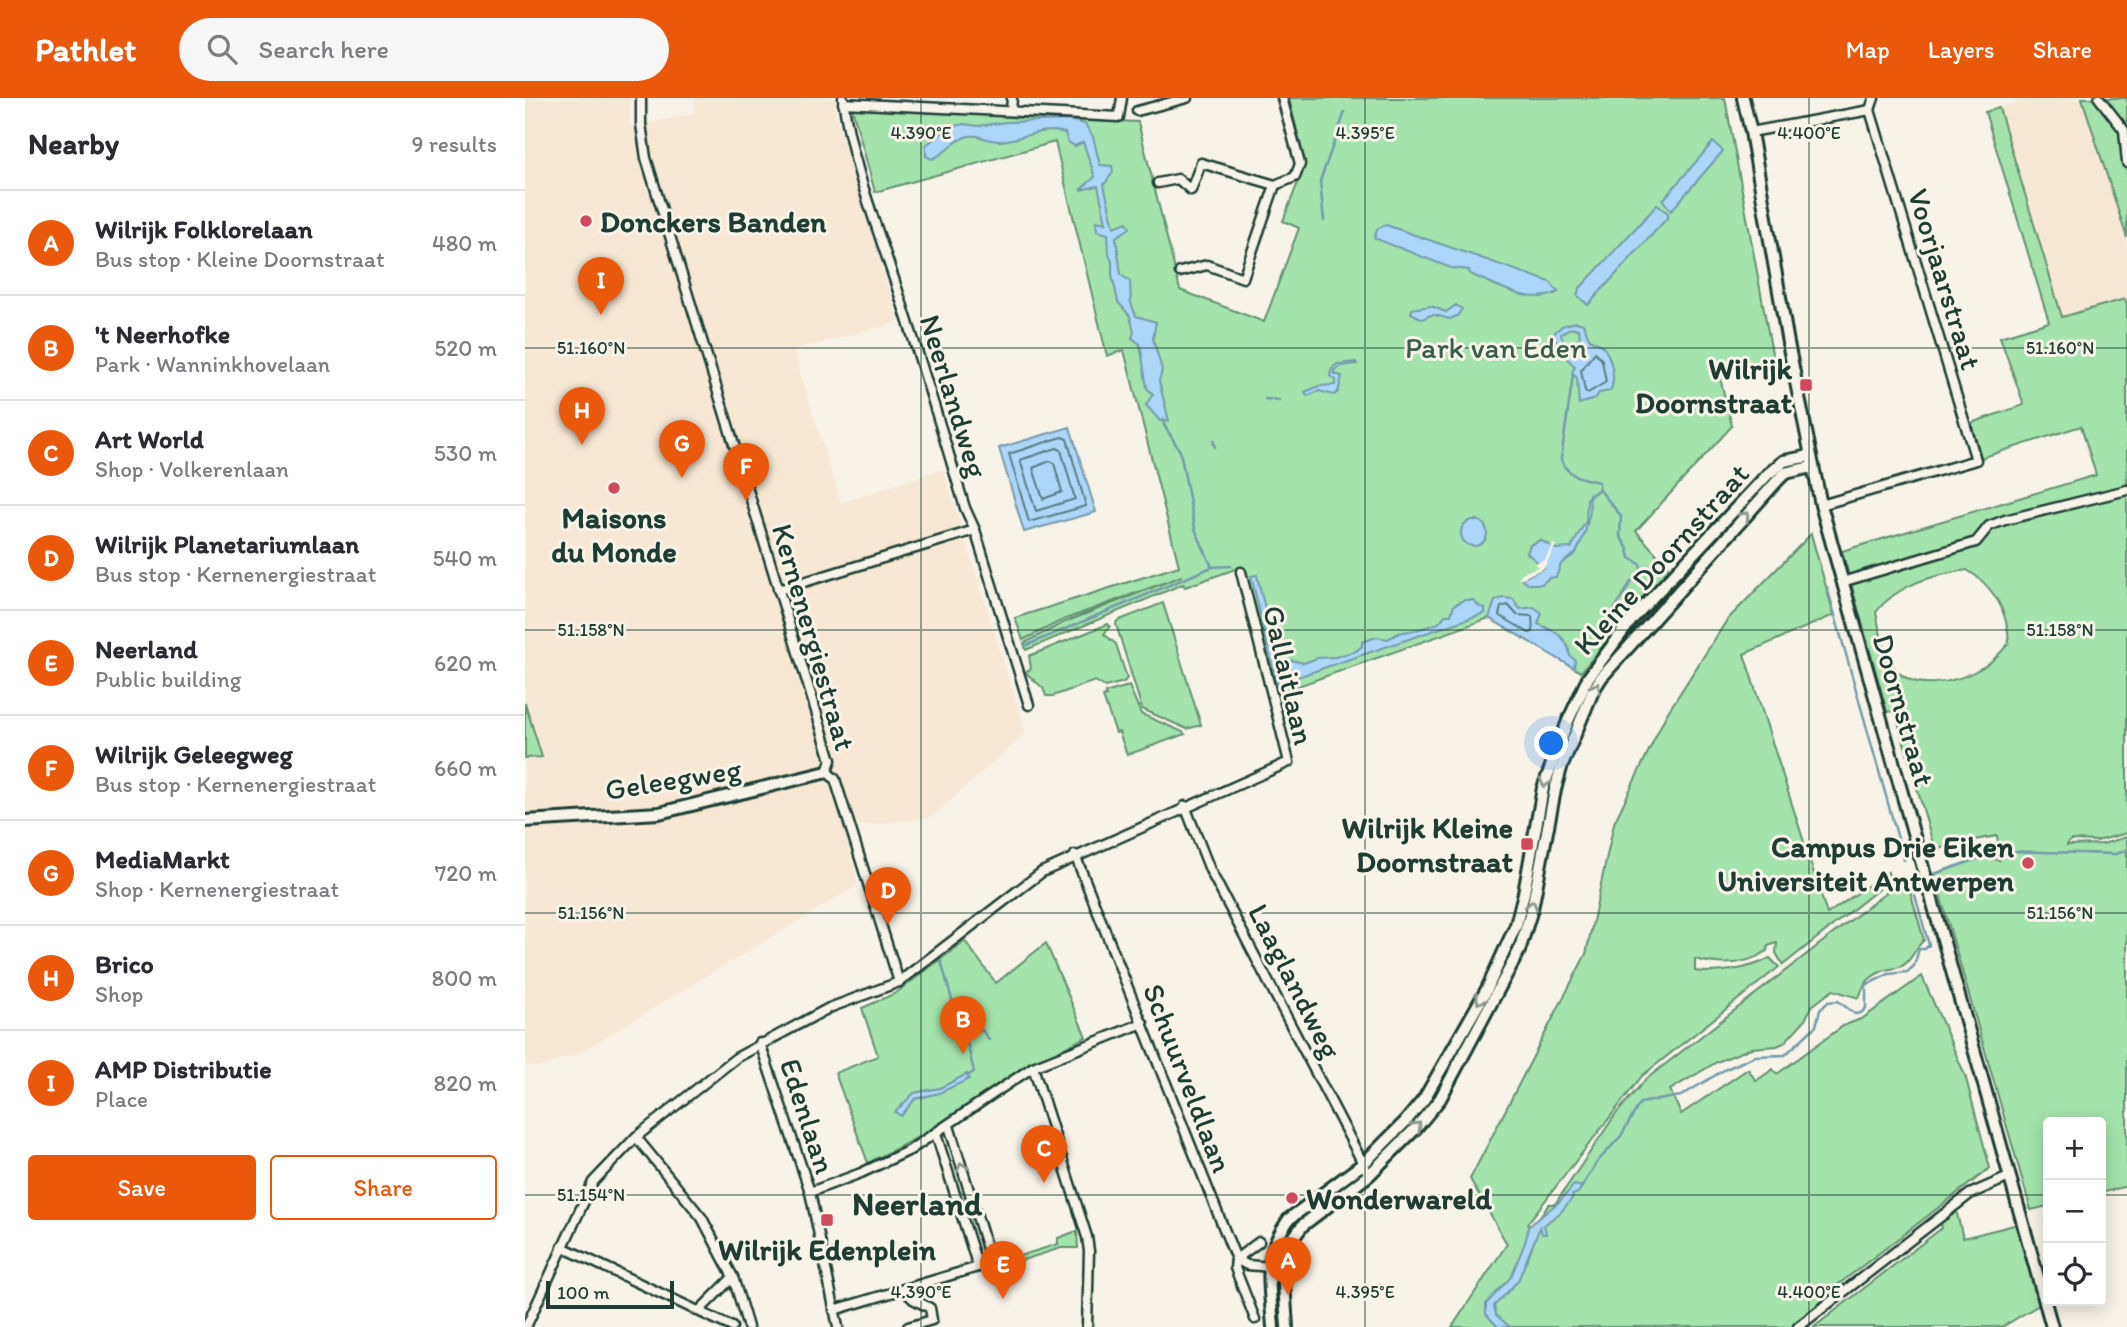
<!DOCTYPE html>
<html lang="en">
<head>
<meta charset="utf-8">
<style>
	:root { --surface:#fff; --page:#f7f7f7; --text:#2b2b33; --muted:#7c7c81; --line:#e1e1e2; --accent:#ea580c }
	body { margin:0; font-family:Itim,sans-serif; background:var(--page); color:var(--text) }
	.controls { position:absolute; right:21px; bottom:21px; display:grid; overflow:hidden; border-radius:7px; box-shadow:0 4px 18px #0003 }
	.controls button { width:63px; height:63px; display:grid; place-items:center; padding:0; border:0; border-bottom:2px solid var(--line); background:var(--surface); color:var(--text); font:35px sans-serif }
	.scale { position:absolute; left:21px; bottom:18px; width:128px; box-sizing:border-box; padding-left:7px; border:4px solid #1f3d34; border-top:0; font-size:19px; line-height:24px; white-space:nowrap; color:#1f3d34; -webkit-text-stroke:5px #f7f3e8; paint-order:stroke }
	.you { position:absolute; left:1027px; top:646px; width:24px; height:24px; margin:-18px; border:5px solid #fff; border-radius:50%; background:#1a73e8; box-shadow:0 0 0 10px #1a73e833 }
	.badge { display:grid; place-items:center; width:46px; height:46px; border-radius:50%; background:var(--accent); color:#fff; font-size:23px; font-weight:700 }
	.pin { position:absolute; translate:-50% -58px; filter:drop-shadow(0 2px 4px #0008) }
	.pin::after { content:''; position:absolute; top:37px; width:24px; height:21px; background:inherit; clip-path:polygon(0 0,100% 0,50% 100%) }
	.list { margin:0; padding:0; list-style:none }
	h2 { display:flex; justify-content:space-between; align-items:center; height:91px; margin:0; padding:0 28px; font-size:30px }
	h2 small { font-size:23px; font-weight:400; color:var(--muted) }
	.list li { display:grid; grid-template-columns:46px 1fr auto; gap:21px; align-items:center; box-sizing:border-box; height:105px; padding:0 28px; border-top:2px solid var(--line) }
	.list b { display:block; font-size:26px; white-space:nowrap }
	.list p { margin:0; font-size:23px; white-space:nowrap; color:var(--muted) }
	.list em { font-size:23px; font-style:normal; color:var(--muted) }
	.actions { display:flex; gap:14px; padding:21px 28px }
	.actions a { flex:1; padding:16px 0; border:2px solid var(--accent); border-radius:7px; text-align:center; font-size:24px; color:var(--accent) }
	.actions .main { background:var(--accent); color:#fff }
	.icon { flex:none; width:38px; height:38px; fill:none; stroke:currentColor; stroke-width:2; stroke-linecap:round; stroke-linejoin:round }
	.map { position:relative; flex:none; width:1602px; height:1229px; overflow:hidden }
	header { display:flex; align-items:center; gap:42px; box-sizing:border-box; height:98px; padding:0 35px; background:var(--accent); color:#fff }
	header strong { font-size:33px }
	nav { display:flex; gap:38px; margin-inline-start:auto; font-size:24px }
	.search { width:490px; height:63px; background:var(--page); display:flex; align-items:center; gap:18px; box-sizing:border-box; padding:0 24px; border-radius:38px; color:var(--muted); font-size:26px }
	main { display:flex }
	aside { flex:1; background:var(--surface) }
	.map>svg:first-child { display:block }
	.built { fill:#f6e8d3 }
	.green { fill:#a4e3ab; stroke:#629070; stroke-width:2; fill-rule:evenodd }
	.water { fill:#add6f8; stroke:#7499aa; stroke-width:2; fill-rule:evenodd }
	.pier { fill:#f7f3e8 }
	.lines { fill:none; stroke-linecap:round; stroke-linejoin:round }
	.shore { stroke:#587a82; stroke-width:2 }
	.stream { stroke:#7499aa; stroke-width:2.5 }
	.street-casing { stroke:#1f3d34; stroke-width:13 }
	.secondary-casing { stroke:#1f3d34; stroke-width:16 }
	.street { stroke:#f7f3e8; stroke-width:8 }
	.secondary { stroke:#f7f3e8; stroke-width:10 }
	.oneway { stroke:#8b988e }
	.ticks { fill:none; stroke:#1f3d34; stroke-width:2; stroke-opacity:0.45 }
	.poi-dot { fill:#d1495b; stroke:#f7f3e8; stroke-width:2.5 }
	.labels { text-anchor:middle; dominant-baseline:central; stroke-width:6; stroke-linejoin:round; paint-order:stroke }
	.poi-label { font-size:30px; font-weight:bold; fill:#1f3d34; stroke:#f7f3e8; text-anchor:end }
	.street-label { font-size:30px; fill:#1f3d34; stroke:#f7f3e8 }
	.park-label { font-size:30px; fill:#3a5e4c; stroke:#f7f3e8 }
	.quarter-label { font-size:33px; font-weight:bold; fill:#1f3d34; stroke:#f7f3e8 }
	.ticks-label { font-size:18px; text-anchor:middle; fill:#1f3d34; stroke:#f7f3e8; stroke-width:6; stroke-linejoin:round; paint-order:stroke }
</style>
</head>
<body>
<header>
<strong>Pathlet</strong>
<div class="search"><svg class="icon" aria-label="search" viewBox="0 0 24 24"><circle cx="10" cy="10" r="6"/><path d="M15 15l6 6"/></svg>Search here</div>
<nav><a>Map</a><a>Layers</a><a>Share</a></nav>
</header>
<main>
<aside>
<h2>Nearby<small>9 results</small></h2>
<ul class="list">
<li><span class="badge">A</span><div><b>Wilrijk Folklorelaan</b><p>Bus stop · Kleine Doornstraat</p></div><em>480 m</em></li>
<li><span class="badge">B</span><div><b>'t Neerhofke</b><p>Park · Wanninkhovelaan</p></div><em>520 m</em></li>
<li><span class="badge">C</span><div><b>Art World</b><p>Shop · Volkerenlaan</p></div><em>530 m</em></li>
<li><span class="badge">D</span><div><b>Wilrijk Planetariumlaan</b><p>Bus stop · Kernenergiestraat</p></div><em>540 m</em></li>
<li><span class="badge">E</span><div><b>Neerland</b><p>Public building</p></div><em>620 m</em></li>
<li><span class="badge">F</span><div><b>Wilrijk Geleegweg</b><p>Bus stop · Kernenergiestraat</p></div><em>660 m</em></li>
<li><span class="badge">G</span><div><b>MediaMarkt</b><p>Shop · Kernenergiestraat</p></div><em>720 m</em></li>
<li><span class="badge">H</span><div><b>Brico</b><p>Shop</p></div><em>800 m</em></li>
<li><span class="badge">I</span><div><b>AMP Distributie</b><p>Place</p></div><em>820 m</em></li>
</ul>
<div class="actions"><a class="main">Save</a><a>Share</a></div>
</aside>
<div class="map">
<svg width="1602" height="1229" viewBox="0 0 1602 1229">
	<rect width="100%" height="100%" fill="#f7f3e8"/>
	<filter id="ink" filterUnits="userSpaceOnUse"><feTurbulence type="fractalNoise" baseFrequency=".0143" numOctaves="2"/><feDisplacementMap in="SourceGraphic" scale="14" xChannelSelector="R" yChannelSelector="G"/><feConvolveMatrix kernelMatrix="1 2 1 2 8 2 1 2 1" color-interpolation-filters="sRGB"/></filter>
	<g filter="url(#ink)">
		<g class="built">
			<polygon points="0,0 105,0 105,30 169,15 170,0 310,0 310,14 373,224 268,252 316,405 418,371 501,635 407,719 319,730 333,787 54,955 16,969 0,967"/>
			<polygon points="1507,0 1602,0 1602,200 1524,224 1460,14"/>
		</g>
		<g class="green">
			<polygon points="764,0 1200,0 1249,266 1195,280 1207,328 1111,433 1144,470 1056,574 964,520 748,597 716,469 660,489 658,486 501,552 499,545 540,524 657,478 538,522 498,542 490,520 654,468 599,252 582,258 530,44 350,94 327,10 613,24 655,192 739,224 774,130 758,123 780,66"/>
			<polygon points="1557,0 1602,0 1602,140"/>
			<path d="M 1474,10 L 1537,219 L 1600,201 L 1602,208 L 1602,735 L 1572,743 L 1546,742 L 1542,747 L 1577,746 L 1602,739 L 1602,1088 L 1576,1095 L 1576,1024 L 1523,1024 L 1523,1108 L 1506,1112 L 1409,776 L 1456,759 L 1475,762 L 1472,738 L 1426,746 L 1410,753 L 1370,613 L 1362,614 L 1317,453 L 1571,377 L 1556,328 L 1456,360 L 1446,325 L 1499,307 L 1475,239 L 1524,224 L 1460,14 ZM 1442,472 C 1469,488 1483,514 1484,545 C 1477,553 1469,563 1460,568 C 1432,585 1382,599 1364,561 C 1357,547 1354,530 1351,514 C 1373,486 1408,477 1442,472 Z"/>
			<path d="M 1286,436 L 1309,517 L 1219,556 L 1302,816 L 1363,774 L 1365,782 L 1258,867 L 1251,855 L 1252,845 L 1243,848 L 1242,853 C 1220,868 1195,868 1170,861 L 1170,873 C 1193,876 1225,871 1245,860 L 1254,869 L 1117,978 L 1002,1126 L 1007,1131 L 1024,1106 L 1030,1106 L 1090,1017 L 1120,982 L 1381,779 L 1399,842 C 1389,851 1386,864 1377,868 C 1372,871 1366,870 1361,872 C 1345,877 1339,885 1334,900 L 1308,892 L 1287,908 L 1280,922 L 1259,945 L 1252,948 L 1226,950 L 1192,964 L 1145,992 L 1156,1016 L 1223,971 L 1231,983 L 1248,971 L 1252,976 L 1318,928 L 1338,920 L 1397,878 L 1440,977 L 1465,1070 L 1310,1189 L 1318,1194 L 1273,1229 L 927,1229 L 982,1146 L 945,1081 L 1061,856 L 1089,725 L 1141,617 L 1202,522 Z"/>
			<polygon points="638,505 676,627 662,631 617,611 591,526 592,523"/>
			<polygon points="583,526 585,528 579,536 591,546 602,580 599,584 580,589 570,583 528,598 521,598 518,590 500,574 506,571 504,558"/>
			<polygon points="604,588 616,616 658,634 660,636 602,657 594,634 591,635 578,599 581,598 580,595"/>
			<polygon points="0,605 17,659 0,660"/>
			<polygon points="440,843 471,885 521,845 561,939 486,977 401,1035 343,1065 310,975 353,958 337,910 371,895"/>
			<polygon points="1430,1108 1438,1140 1497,1125 1519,1204 1477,1229 1289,1229 1417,1130 1414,1120"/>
			<polygon points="552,1133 553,1150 536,1150 476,1169 475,1164 533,1146 533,1140"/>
		</g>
		<g class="water">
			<path d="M 544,22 L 560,26 L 568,39 L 575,67 L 587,68 L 588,74 L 579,87 L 589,129 L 602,124 L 605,130 L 591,139 L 596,177 L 605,183 L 606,205 L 611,218 L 631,224 L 628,241 L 637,272 L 634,283 L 644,323 L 635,323 L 621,307 L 628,296 L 622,290 L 615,246 L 607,240 L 609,234 L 605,218 L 593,204 L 587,177 L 587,164 L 584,156 L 583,136 L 572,133 L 571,123 L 581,125 L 573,88 L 555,92 L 570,79 L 558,44 L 550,48 L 543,44 L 540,35 C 517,28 498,41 475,43 C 462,44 451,33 438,40 C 426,46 420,56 407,61 L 401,58 L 401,47 L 426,29 L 439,26 L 453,28 L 482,24 Z"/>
			<polygon points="1188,44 1198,53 1146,113 1138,102"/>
			<polygon points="1132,107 1143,115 1143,119 1063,207 1052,197 1055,190"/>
			<path d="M 861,127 L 1025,184 L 1033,194 C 1005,209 971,186 945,176 L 944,172 L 926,170 L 849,140 L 853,130 Z"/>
			<path d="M 931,207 L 937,211 L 932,218 L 925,221 C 914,219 908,213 898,221 L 886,215 L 887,211 L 906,208 L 921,214 Z"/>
			<path d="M 1051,224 L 1058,226 C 1061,231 1062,238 1065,241 C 1066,242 1074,246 1075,246 C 1086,255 1092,281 1085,293 L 1074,295 L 1070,301 L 1054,306 L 1052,280 L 1047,275 L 1050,268 C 1039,261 1037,250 1029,240 L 1030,234 L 1037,228 ZM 1050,230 L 1054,232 L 1055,238 L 1052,245 L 1040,248 L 1036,236 L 1043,231 Z"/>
			<polygon points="831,264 832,266 816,268 809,272 809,276 817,278 813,294 809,297 794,293 782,298 780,294 794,288 810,287 811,282 805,278 807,270 813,266"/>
			<polygon points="545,329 571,414 499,434 474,350"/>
			<polygon points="1064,397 1065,413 1060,435 1051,455 1036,466 1031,479 1024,480 1017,486 1003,486 996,481 1019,470 1002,455 1005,447 1015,442 1031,451 1046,450 1061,423 1062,401"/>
			<circle cx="949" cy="435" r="13"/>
			<polygon points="732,477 748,545 754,556 761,561 779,565 792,560 810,559 831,553 837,548 837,544 851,539 863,541 874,535 895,531 914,525 920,517 926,517 929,507 939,502 948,502 955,509 960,510 960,515 752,586 726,478"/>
			<path d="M 977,500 L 988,501 L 995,511 L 1009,509 L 1017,515 L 1013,526 C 1030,533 1043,539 1045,558 L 1050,562 L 1049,570 L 964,520 L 970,503 Z"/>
			<polygon points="442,976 444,981 414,995 390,1001 376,1018 370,1014 389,995 415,990"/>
			<polygon points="1049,1087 1057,1089 1053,1095 1047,1097 1048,1099 1036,1114 1019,1127 1021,1136 1017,1136 1015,1129 993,1183 969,1208 971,1217 985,1229 973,1229 961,1216 961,1206 986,1179 1001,1142 1003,1129 1035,1103"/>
		</g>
		<polygon class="pier" points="1028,446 1031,447 1019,470 993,482 997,475 1013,469 1010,465 1020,462"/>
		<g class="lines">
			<g class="shore">
				<polygon points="1070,254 1077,262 1081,284 1063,295 1060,293 1056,272"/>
				<polygon points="537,339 542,341 561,408 504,424 484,356"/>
				<polygon points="532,350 536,352 550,401 511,413 495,362"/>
				<polygon points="525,363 529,365 537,394 518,401 508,370"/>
				<polygon points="983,507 992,517 1007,518 1008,534 1004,535 974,517 976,509"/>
			</g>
			<g class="stream">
				<polyline points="799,123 795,83 820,14"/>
				<path d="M 1048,277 L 1036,361 C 1042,379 1057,380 1074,384 L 1074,391 L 1065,398"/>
				<polyline points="740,301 754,302"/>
				<polyline points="638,321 639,327 655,353 670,431 687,469"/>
				<polyline points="688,342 690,349"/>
				<polyline points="1074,391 1096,418 1095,438 1103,451 1105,460 1115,466 1117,475 1106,484 1082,524"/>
				<polyline points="1302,489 1379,762"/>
				<polyline points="500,548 687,469 706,468"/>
				<polyline points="1409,776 1476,753 1591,756 1602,752"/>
				<polyline points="416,863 433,923 441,940 449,974 442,978"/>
				<polyline points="454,934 457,932 464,942"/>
				<polyline points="1056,1090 1073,1063 1096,1038 1115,1005 1156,998 1199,972 1230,958 1260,957 1291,928 1295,912 1303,904 1313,903 1330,916 1336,915 1341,910 1341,887 1364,876 1382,874 1389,868 1394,851 1400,851 1404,847 1386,783 1391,782"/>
			</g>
			<defs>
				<g id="street">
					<polyline points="116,0 116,26 121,60 306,662 302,674 310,681 374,884"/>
					<path d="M 318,0 C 326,65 352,128 372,190 C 396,263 418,336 440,410 L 450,432 L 504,607"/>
					<polyline points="1574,0 1599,32 1602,65"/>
					<polyline points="318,5 594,19 597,0"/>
					<polyline points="1345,12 1349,0"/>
					<polyline points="486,13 487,0"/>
					<polyline points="612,13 662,0"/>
					<polyline points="1226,34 1345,12 1451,362 1296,407"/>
					<polyline points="633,85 653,81 666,92 676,65 750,87"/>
					<polyline points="750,87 770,79 775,66 757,0"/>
					<polyline points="655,174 682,167 718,180 750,87"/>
					<polyline points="1317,484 1451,444 1464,428 1480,422 1602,392"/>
					<polyline points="253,492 450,432"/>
					<polyline points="660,708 685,772 844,1077"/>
					<polyline points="550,757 711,1161 710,1170 730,1221"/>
					<polyline points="235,945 285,1094 313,1229"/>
					<polyline points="508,969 562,1139 564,1153 562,1229"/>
					<polyline points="411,1036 453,1169"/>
					<polyline points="111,1039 177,1120 208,1179 223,1229"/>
					<polyline points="285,1094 336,1075 385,1052 508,969 618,925"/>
					<polyline points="37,1149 207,1229"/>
					<polyline points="711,1161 722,1167 758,1170"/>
					<polyline points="711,1161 734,1144"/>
					<polyline points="378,1191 388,1201 405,1210 407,1222 383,1229"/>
					<polyline points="309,1212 453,1169 464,1157 424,1028"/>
					<polyline points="174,1213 208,1179"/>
					<polyline points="1,1229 68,1084 111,1039 211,960 304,910 374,884 517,774 764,664 716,474"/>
					<polyline points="1273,1229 1445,1096 1484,1079"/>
				</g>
				<g id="secondary">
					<polyline points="1218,0 1226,34 1263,245 1296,407 1527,1229"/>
					<polyline points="0,723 134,715 302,674"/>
					<path d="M 748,1229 C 745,1184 736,1160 764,1121 L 839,1065 L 880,1024 L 899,1001 L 962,891 L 991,827 L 999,795 L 1018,690 L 1043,623 L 1063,580 L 1108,520 L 1243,376 L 1259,363 L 1285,358"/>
					<polyline points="762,1229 758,1170 769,1139 778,1127 844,1077 891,1030 915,1001 994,853 1007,811 1030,692 1036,670 1068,593 1076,580 1253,382 1260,375 1287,369"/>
				</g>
			</defs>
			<use href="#street" class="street-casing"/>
			<use href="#secondary" class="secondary-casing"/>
			<use href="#street" class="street"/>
			<use href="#secondary" class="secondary"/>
		</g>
		<defs><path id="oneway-chevron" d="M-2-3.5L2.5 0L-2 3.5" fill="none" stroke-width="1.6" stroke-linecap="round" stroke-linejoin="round" transform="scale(1.75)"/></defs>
		<g class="oneway">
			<use href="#oneway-chevron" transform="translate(1220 418) rotate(-48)"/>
			<use href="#oneway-chevron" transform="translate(1071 589) rotate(-61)"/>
			<use href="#oneway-chevron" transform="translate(1020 685) rotate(106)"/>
			<use href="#oneway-chevron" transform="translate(1007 807) rotate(-76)"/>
			<use href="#oneway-chevron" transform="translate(955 902) rotate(120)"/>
			<use href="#oneway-chevron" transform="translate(892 1028) rotate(-47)"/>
			<use href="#oneway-chevron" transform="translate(437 1069) rotate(-106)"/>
		</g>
	</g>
	<path class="ticks" d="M 396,0 L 396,1229M 840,0 L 840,1229M 1284,0 L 1284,1229M 0,250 L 1602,250M 0,532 L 1602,532M 0,815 L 1602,815M 0,1097 L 1523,1097M 1576,1097 L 1602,1097"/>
	<g class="poi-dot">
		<circle cx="61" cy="123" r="7"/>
		<rect x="1274" y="280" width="14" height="14" rx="3.5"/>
		<circle cx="89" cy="390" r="7"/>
		<rect x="995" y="739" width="14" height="14" rx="3.5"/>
		<circle cx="1503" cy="765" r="7"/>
		<circle cx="767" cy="1100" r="7"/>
		<rect x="295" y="1115" width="14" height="14" rx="3.5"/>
	</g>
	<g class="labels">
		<g class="poi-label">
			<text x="75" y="123" text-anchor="start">Donckers Banden</text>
			<text x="1267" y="270">Wilrijk<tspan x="1267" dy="34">Doornstraat</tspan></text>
			<text x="89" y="419" text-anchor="middle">Maisons<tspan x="89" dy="34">du Monde</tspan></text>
			<text x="988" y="729">Wilrijk Kleine<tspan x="988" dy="34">Doornstraat</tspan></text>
			<text x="1489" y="748">Campus Drie Eiken<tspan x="1489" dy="34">Universiteit Antwerpen</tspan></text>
			<text x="781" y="1100" text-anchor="start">Wonderwareld</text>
			<text x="302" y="1151" text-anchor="middle">Wilrijk Edenplein</text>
		</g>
		<g class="street-label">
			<text transform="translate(1420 181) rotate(73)">Voorjaarstraat</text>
			<text transform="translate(429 298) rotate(73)">Neerlandweg</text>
			<text transform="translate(1136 461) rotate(-48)">Kleine Doornstraat</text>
			<text transform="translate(289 539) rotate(74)">Kernenergiestraat</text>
			<text transform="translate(764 577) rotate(77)">Gallaitlaan</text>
			<text transform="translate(1379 612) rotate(74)">Doornstraat</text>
			<text transform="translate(148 681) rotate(-9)">Geleegweg</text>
			<text transform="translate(770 883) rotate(63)">Laaglandweg</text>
			<text transform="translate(663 980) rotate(69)">Schuurveldlaan</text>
			<text transform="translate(283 1018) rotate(72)">Edenlaan</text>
		</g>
		<g class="park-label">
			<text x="971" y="249">Park van Eden</text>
		</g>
		<g class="quarter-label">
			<text x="392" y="1105">Neerland</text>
		</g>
	</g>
	<g class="ticks-label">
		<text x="396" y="41">4.390°E</text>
		<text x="840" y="41">4.395°E</text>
		<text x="1284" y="41">4.400°E</text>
		<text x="66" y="256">51.160°N</text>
		<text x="1535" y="256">51.160°N</text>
		<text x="66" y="538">51.158°N</text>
		<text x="1535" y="538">51.158°N</text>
		<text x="66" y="821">51.156°N</text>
		<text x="1535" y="821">51.156°N</text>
		<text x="66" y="1103">51.154°N</text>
		<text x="396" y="1200">4.390°E</text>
		<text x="840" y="1200">4.395°E</text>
		<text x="1284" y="1200">4.400°E</text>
	</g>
</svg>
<div class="controls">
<button>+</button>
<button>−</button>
<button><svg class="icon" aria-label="locate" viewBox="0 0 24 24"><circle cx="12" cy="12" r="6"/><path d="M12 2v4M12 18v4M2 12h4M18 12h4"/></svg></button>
</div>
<div class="scale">100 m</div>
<div class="you"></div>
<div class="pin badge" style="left:763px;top:1197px">A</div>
<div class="pin badge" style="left:438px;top:956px">B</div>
<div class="pin badge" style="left:519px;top:1085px">C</div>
<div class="pin badge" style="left:363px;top:827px">D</div>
<div class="pin badge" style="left:478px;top:1201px">E</div>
<div class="pin badge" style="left:221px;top:403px">F</div>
<div class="pin badge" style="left:157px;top:380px">G</div>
<div class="pin badge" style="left:57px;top:347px">H</div>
<div class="pin badge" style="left:76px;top:217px">I</div>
</div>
</main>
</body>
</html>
